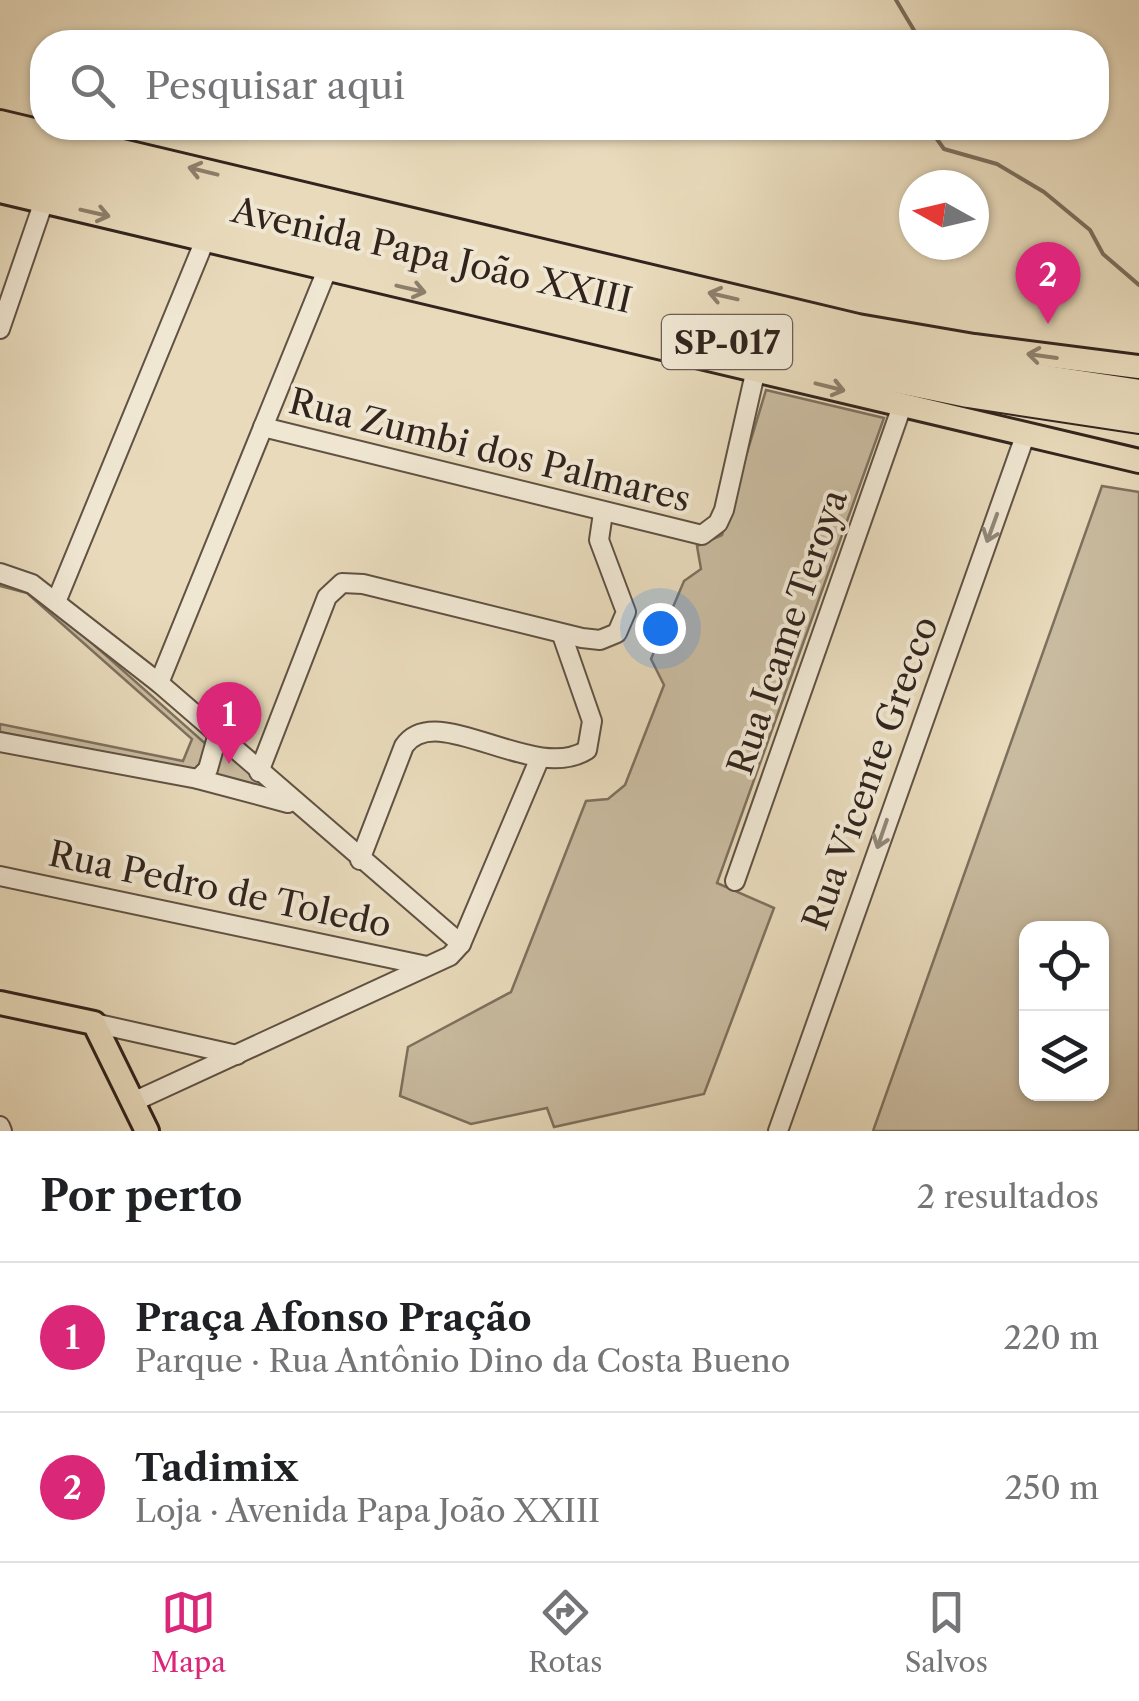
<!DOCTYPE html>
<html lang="pt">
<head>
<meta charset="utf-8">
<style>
	:root { --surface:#fff; --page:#f6f6f6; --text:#202124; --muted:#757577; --line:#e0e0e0; --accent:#db2777 }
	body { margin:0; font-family:"Libre Caslon Text",serif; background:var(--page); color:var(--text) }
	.controls { position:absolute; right:30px; bottom:30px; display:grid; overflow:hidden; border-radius:20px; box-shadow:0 2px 8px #0004 }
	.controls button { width:90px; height:90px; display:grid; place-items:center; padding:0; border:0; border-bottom:2px solid var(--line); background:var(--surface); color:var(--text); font:50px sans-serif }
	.compass { position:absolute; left:899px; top:170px; width:90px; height:90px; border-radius:50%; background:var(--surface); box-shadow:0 2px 8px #0004; rotate:278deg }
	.you { position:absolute; left:660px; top:628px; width:35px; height:35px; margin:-25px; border:8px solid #fff; border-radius:50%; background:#1a73e8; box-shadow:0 0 0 15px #1a73e833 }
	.badge { display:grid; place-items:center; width:65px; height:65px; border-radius:50%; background:var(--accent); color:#fff; font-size:32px; font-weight:700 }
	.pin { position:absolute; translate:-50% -82px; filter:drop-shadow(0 2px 5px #0008) }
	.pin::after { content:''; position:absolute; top:52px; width:35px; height:30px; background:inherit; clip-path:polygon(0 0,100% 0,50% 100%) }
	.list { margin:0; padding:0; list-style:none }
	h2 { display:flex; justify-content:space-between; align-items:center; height:130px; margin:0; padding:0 40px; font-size:42px }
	h2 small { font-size:32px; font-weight:400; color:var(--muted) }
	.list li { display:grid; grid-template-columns:65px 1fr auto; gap:30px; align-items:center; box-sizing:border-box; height:150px; padding:0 40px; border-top:2px solid var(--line) }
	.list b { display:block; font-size:38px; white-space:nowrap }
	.list p { margin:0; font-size:32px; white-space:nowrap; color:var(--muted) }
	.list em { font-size:32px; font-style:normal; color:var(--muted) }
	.icon { flex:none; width:55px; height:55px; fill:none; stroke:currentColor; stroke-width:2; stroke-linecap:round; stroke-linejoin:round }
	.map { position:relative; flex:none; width:1139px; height:1131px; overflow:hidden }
	.search { position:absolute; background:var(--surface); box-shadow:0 2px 8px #0004; left:30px; right:30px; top:30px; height:110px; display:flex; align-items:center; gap:25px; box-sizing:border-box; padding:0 35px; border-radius:40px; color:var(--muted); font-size:38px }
	.sheet { height:430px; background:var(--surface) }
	nav { display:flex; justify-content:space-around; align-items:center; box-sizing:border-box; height:140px; border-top:2px solid var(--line); background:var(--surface); font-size:28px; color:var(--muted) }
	nav a { display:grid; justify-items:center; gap:5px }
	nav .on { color:var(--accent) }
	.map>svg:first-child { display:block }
	.green { fill:#c9bba0; stroke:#7e705e; stroke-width:2.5; fill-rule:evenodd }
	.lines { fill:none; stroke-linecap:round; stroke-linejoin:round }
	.stream { stroke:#7a6c5b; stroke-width:4 }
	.minor-casing { stroke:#605244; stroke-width:22 }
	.major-casing { stroke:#32241d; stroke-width:28 }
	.highway-casing { stroke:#32241d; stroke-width:32 }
	.minor { stroke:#f0e7d3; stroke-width:18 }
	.major { stroke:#e8dabb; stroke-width:22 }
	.highway { stroke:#e8dabb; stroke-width:28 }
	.oneway { stroke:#8d7f6c }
	.oneway2 { stroke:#918678 }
	.labels { text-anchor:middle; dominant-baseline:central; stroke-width:8; stroke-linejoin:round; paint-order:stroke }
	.shield { fill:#f0e7d3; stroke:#6b5e54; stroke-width:2.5 }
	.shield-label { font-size:32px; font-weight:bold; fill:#32241d }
	.street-label { font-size:35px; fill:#32241d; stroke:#f0e7d3 }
</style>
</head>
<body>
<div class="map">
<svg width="1139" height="1131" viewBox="0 0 1139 1131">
	<rect width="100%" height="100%" fill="#e8dabb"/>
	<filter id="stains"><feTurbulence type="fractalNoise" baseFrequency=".002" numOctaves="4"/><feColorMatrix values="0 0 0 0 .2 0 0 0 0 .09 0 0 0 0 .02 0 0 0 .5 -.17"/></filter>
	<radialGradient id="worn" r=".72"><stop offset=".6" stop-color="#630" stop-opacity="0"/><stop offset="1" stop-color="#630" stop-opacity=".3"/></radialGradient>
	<g class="green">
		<polygon points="766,390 884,418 717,883 774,908 704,1094 554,1127 547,1108 471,1124 400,1096 408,1047 511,992 586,801 608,799 625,785 664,685 651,659 684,581 701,569 697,546 722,535"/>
		<path d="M 1102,486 L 1139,492 L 1139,1131 L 873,1131 ZM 1102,928 L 1102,1094 L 1026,1094 L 1026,928 Z"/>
		<polygon points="0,579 30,588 207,745 197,770 0,732 0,724 183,761 192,739 27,593 0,586"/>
		<polygon points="218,741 283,800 207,778"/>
	</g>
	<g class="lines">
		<g class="stream">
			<polyline points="896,0 921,42"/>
			<polyline points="929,128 944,149 997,164 1044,192 1090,230 1103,254 1139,285"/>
		</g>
		<defs>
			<g id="minor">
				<polyline points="0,329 44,201"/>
				<polyline points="263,427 702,535 718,523 724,510 756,369"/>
				<polyline points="0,573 32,584 159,683 461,944"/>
				<polyline points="56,602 205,240"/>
				<polyline points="159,683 327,270"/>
				<polyline points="0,742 198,779 288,803"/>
				<polyline points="259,772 327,597 342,583 363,584 582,638 600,640 617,633 626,612 599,540 603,513"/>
				<polyline points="198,779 208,769 217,737"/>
				<path d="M 360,860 L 404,746 C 436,699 533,784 587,750 L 592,721 L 562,635"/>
				<polyline points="0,876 427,966"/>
				<polyline points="735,881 902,406"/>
				<polyline points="94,1023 237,1055"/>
				<polyline points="133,1102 450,956 461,944 539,760"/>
				<polyline points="0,1126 2,1131"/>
				<polyline points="778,1131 1025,436"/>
			</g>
			<g id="major">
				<polyline points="0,122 858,326 974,346 1139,367"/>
				<polyline points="0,191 1139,461"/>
				<polyline points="0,1003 94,1023 147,1131"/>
			</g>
			<g id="highway">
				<polyline points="0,141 763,327 947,365 1139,394"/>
				<polyline points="0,168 817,362 968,393 1139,419"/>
			</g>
		</defs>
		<use href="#minor" class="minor-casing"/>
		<use href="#major" class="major-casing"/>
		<use href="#highway" class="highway-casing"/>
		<use href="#minor" class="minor"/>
		<use href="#major" class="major"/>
		<use href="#highway" class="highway"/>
	</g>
	<defs><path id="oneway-shaft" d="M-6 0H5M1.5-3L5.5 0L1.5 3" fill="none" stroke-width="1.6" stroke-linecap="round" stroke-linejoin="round" transform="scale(2.5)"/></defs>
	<g class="oneway">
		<use href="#oneway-shaft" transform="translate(203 171) rotate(-166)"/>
		<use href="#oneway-shaft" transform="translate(95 213) rotate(13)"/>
		<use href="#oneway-shaft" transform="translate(411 289) rotate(13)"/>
		<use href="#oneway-shaft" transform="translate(723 296) rotate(-167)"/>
		<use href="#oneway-shaft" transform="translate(1042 356) rotate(-172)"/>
		<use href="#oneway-shaft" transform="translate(830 387) rotate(14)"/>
	</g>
	<g class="oneway2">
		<use href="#oneway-shaft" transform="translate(992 528) rotate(110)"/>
		<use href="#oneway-shaft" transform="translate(882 834) rotate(109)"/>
	</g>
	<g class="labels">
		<rect class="shield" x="662" y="315" width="130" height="54" rx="8"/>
		<g class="shield-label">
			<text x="727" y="342">SP-017</text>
		</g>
		<g class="street-label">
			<text transform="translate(432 255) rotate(13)">Avenida Papa João XXIII</text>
			<text transform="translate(490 450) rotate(14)">Rua Zumbi dos Palmares</text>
			<text transform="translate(787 632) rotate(-71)">Rua Icame Teroya</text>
			<text transform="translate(870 773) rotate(-70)">Rua Vicente Grecco</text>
			<text transform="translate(220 889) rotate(12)">Rua Pedro de Toledo</text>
		</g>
	</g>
	<rect width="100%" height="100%" filter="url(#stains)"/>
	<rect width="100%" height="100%" fill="url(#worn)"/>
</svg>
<div class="controls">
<button><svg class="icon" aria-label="locate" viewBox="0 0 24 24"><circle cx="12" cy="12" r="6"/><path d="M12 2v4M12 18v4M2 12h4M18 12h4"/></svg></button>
<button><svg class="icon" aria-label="layers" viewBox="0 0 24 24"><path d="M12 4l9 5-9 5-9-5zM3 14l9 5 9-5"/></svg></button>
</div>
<svg class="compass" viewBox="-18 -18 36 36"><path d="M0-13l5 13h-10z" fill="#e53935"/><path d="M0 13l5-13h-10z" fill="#757577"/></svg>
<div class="you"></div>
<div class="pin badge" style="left:229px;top:764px">1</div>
<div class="pin badge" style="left:1048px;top:324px">2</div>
<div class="search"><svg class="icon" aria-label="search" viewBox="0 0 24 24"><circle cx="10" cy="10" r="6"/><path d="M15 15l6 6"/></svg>Pesquisar aqui</div>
</div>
<section class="sheet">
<h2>Por perto<small>2 resultados</small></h2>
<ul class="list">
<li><span class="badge">1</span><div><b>Praça Afonso Pração</b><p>Parque · Rua Antônio Dino da Costa Bueno</p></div><em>220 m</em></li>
<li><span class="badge">2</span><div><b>Tadimix</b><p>Loja · Avenida Papa João XXIII</p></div><em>250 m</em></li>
</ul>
</section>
<nav>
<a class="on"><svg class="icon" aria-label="map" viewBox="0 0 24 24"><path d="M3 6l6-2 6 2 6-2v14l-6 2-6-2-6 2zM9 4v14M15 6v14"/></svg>Mapa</a>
<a><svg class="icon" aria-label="directions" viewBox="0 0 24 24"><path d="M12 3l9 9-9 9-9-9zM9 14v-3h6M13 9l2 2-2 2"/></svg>Rotas</a>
<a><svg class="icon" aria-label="saved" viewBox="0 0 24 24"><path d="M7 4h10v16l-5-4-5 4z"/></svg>Salvos</a>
</nav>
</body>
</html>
